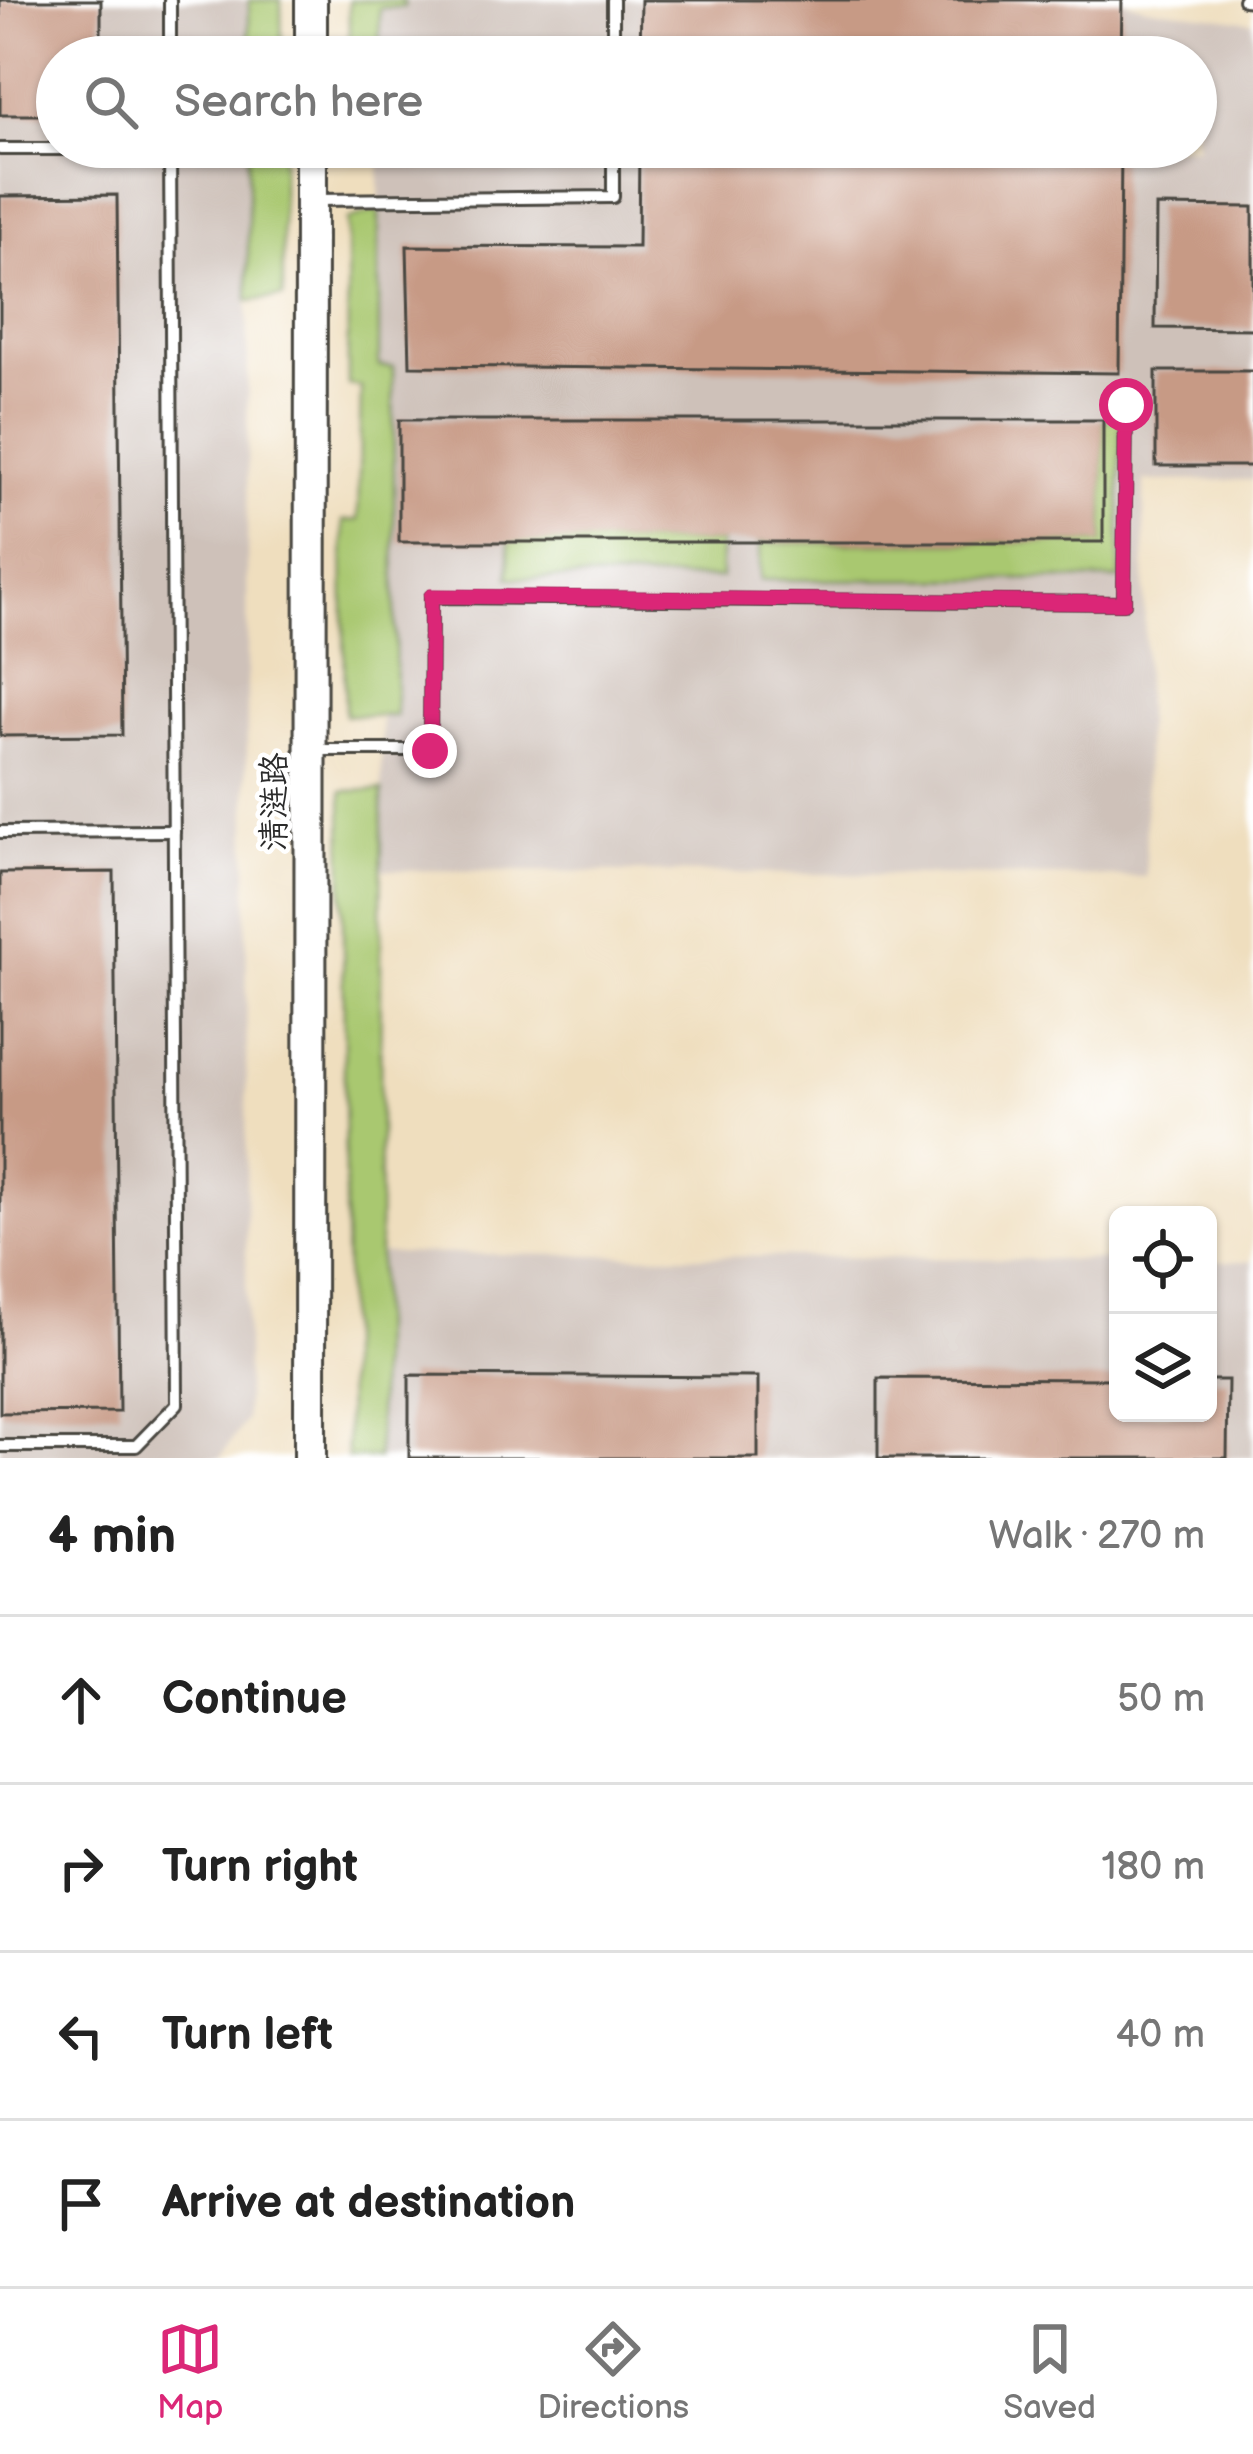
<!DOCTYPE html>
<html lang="en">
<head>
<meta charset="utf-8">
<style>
	:root { --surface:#fff; --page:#f2f2f2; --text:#222; --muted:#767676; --line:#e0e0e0; --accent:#db2777 }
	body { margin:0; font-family:"Balsamiq Sans","LXGW WenKai TC",sans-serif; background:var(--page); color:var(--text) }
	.controls { position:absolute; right:36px; bottom:36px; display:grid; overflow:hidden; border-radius:18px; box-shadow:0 3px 9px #0004 }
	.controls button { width:108px; height:108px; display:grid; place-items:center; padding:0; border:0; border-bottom:3px solid var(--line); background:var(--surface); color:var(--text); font:60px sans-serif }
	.stop { position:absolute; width:36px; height:36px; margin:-27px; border:9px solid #db2777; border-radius:50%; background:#fff }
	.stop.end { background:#db2777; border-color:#fff; box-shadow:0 3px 12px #0008 }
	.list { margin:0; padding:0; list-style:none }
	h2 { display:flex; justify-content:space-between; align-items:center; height:156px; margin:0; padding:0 48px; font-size:51px }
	h2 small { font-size:39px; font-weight:400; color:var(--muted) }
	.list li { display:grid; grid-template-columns:78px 1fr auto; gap:36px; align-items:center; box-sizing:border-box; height:168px; padding:0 48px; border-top:3px solid var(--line) }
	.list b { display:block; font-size:45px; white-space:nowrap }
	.list em { font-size:39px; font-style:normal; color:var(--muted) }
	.icon { flex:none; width:66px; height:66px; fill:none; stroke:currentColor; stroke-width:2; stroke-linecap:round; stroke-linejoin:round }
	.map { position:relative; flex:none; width:1253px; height:1458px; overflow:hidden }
	.search { position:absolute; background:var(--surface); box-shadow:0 3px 9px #0004; left:36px; right:36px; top:36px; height:132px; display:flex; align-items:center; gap:30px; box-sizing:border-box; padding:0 42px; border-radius:66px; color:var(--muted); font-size:45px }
	.sheet { height:828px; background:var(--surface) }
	nav { display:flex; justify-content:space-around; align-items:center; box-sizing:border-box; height:168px; border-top:3px solid var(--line); background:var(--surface); font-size:33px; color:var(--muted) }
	nav a { display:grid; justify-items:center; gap:6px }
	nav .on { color:var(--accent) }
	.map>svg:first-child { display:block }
	.industrial { fill:#cec1b9 }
	.green { fill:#a9c870; stroke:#6a7a4e; stroke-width:3 }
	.building { fill:#c79a85 }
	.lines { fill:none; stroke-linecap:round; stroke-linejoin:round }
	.lane-casing { stroke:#484641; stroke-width:16 }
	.secondary-casing { stroke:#484641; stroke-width:36 }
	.lane { stroke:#fff; stroke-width:10 }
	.secondary { stroke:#fff; stroke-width:30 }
	.route { stroke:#db2777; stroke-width:15 }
	.labels { text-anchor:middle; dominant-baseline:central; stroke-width:9; stroke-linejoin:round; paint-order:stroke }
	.street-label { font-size:33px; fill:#2b2b2b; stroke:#fff }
</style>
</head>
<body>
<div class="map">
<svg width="1253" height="1458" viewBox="0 0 1253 1458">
	<rect width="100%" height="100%" fill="#fff"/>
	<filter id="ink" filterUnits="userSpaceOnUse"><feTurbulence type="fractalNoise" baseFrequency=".00833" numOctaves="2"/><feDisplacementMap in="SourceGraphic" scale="24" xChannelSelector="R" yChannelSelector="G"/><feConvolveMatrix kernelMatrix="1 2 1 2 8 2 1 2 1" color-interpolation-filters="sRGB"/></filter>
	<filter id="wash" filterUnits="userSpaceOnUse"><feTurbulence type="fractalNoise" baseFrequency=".004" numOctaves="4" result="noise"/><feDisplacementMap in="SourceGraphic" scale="48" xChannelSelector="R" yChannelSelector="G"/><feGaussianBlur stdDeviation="2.7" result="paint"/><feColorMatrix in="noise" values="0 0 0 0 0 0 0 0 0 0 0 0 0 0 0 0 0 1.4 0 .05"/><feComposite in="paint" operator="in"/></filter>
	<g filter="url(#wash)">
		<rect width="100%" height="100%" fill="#efdebe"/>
		<g class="industrial">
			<polygon points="0,0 249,0 249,57 57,57 57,147 248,147 246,1420 220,1458 0,1458"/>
			<polygon points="380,0 1123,0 1145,7 1253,22 1253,480 1144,481 1146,877 382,870 379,147 1196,147 1196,57 379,57"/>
			<polygon points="380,1253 1118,1260 1118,1413 1208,1413 1208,1261 1253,1261 1253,1458 379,1458"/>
		</g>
		<g class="green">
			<polygon points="249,0 281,0 282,57 249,57"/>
			<polygon points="349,0 404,0 404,7 380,8 379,57 349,57"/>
			<polygon points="248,147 282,147 283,297 248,301"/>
			<polygon points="379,209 379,366 393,367 396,716 345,715 343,521 358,520 361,387 348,385 347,220"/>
			<polygon points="1120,419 1120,579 760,580 760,543 1103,542 1103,420"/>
			<polygon points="509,541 721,542 721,578 509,578"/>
			<polygon points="382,790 378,1458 347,1458 342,791"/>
		</g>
		<g id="blocks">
			<g class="building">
				<polygon points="0,0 101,0 101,57 57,57 57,115 0,115"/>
				<polygon points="641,0 1122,0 1121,57 640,57"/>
				<polygon points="639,147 1121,147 1119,373 410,366 407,246 638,247"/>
				<polygon points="117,195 122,735 0,736 0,196"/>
				<polygon points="1156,206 1253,207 1253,329 1155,328"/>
				<rect x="1156" y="371" width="97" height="95"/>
				<rect x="399" y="420" width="704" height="122"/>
				<polygon points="114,872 119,1412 0,1413 0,873"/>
				<polygon points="409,1375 758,1377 758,1458 409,1458"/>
				<polygon points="878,1378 1118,1379 1118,1413 1208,1413 1208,1380 1228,1380 1227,1458 878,1458"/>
			</g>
		</g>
	</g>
	<g filter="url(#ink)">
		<use href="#blocks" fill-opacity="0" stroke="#484641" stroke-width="3"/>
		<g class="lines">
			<defs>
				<g id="lane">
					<polyline points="170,0 170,57"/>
					<polyline points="1244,0 1253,1"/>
					<polyline points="613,57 613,0"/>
					<polyline points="0,149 170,149"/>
					<polyline points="314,200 613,197 613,147"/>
					<polyline points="314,750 430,750 431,597 1124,603 1126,405"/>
					<polyline points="0,832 174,831"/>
					<polyline points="0,1446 136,1446 177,1404 170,147"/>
				</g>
				<g id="secondary">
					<polyline points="311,0 311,57"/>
					<polyline points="310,1458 311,147"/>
				</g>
			</defs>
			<use href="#lane" class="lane-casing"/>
			<use href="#secondary" class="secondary-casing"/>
			<use href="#lane" class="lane"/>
			<use href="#secondary" class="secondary"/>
		</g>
	</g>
	<g class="lines" filter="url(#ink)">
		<polyline class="route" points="430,751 431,596 1124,603 1126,405"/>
	</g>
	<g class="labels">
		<g class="street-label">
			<text transform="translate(275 802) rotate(-90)">清涟路</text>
		</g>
	</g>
</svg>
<div class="controls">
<button><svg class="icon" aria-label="locate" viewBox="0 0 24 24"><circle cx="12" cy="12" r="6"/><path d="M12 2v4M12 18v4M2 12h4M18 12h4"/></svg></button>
<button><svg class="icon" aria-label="layers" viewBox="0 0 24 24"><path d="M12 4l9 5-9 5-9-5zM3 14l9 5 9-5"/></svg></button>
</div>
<div class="stop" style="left:1126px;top:405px"></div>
<div class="stop end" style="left:430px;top:751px"></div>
<div class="search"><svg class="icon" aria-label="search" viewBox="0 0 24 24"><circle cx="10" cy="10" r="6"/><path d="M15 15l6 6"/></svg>Search here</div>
</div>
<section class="sheet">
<h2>4 min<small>Walk · 270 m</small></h2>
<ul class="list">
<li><svg class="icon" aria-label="ahead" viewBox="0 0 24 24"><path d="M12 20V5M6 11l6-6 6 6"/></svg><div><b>Continue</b></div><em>50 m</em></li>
<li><svg class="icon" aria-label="right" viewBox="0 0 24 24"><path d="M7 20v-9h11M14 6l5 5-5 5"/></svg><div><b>Turn right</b></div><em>180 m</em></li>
<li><svg class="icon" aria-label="left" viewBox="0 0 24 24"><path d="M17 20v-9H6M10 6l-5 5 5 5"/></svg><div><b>Turn left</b></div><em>40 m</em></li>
<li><svg class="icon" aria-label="arrive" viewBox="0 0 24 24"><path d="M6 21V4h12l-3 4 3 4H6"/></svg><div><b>Arrive at destination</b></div></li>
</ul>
</section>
<nav>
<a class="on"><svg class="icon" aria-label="map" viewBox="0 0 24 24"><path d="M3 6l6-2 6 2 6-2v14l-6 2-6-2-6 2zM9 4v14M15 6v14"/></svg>Map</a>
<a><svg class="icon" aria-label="directions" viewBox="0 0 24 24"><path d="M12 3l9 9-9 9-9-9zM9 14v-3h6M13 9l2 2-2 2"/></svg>Directions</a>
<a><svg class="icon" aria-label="saved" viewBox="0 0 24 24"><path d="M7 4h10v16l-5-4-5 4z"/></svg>Saved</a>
</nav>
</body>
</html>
